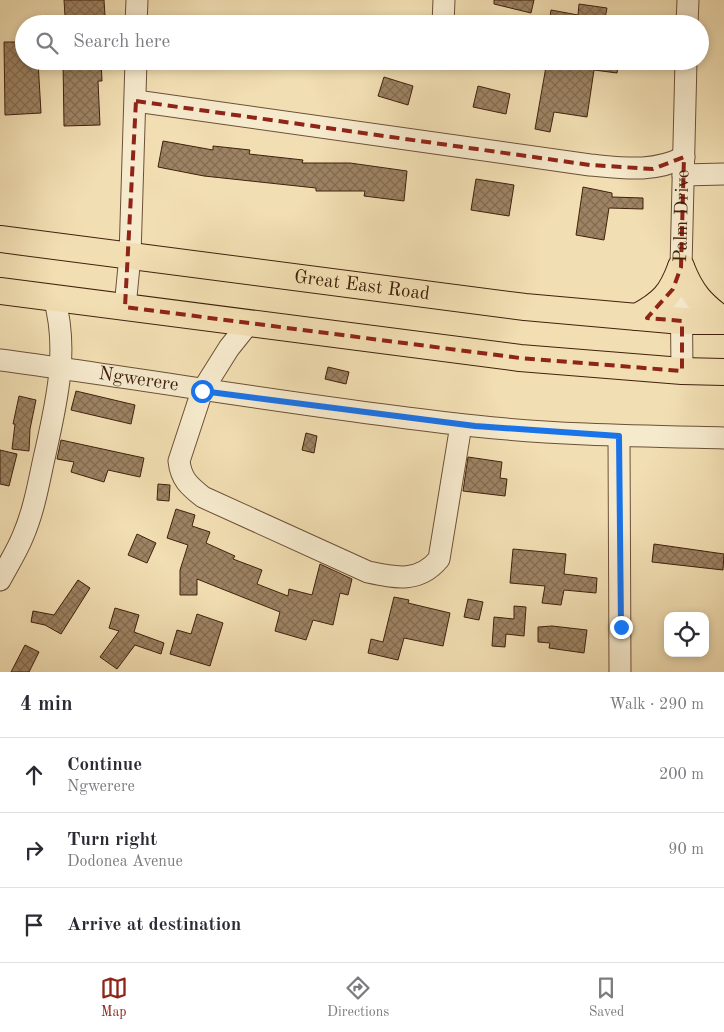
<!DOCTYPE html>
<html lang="en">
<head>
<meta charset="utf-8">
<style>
	:root { --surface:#fff; --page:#f2f2f3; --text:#2b2b33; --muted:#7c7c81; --line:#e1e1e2; --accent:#8f2418 }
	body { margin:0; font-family:"Old Standard TT",serif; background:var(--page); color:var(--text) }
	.controls { position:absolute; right:15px; bottom:15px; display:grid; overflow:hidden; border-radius:10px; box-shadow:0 2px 8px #0003 }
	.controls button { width:45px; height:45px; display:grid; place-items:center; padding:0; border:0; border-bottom:1px solid var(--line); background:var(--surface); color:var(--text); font:25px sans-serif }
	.stop { position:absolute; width:15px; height:15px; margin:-11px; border:4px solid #1a73e8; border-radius:50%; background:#fff }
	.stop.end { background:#1a73e8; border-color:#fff; box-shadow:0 1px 5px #0008 }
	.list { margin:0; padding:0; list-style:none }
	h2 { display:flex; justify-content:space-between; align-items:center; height:65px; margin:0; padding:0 20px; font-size:21px }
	h2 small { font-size:16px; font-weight:400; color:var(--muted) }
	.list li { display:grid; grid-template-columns:32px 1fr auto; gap:15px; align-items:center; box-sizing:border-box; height:75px; padding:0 20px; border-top:1px solid var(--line) }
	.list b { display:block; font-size:19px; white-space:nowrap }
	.list p { margin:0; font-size:16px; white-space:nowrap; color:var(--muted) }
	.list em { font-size:16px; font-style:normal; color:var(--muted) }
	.icon { flex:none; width:28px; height:28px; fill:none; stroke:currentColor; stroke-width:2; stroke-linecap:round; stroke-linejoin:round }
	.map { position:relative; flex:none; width:724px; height:672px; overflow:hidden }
	.search { position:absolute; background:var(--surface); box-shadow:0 2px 8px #0003; left:15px; right:15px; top:15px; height:55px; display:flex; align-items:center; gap:12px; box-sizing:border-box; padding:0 18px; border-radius:28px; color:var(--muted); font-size:19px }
	.sheet { height:290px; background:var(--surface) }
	nav { display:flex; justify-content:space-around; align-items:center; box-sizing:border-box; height:70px; border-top:1px solid var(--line); background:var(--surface); font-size:14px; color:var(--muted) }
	nav a { display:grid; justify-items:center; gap:2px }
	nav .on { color:var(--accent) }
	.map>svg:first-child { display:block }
	.building { fill:url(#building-cross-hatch); stroke:#41210d }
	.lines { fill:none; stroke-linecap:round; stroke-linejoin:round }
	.minor-casing { stroke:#6d5036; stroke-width:23 }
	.major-casing { stroke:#41210d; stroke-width:28 }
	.minor { stroke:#f6eacd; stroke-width:21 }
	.major { stroke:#f1deb2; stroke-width:26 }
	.route { stroke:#1a73e8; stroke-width:6 }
	.marked { fill:none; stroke:#8f2418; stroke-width:4; stroke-dasharray:10 6; stroke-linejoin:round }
	.labels { text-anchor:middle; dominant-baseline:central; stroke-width:4; stroke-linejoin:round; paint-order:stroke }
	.street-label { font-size:19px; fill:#41210d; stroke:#f6eacd }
</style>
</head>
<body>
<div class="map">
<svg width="724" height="672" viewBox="0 0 724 672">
	<defs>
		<pattern id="building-cross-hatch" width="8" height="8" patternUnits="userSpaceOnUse" patternTransform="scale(1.25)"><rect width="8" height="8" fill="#9d8363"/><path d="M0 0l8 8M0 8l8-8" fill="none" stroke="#826b50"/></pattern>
	</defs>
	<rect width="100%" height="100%" fill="#f1deb2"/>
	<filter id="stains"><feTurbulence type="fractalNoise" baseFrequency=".004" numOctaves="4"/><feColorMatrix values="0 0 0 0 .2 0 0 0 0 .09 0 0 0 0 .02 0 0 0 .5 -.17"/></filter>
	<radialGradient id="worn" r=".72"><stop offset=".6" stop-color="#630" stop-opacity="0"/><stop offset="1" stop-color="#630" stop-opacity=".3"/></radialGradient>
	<g class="building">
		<polygon points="64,0 104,0 105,16 65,16"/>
		<polygon points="494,0 534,0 531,13 494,4"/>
		<polygon points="579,4 607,8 604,24 549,24 551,10 578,15"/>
		<polygon points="4,42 24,42 24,61 38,61 41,113 5,115"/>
		<polygon points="63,61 101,61 102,81 98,81 100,125 64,126"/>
		<polygon points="547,61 619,61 617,73 594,70 587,117 554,112 550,132 535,129"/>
		<polygon points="384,77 413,86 408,105 378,96"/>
		<polygon points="478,86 510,94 506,114 473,107"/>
		<polygon points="163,141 213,150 213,146 250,150 249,154 303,160 302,163 350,163 407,171 404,201 364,196 365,191 316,191 316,188 204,176 158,167"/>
		<polygon points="476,179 514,185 509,216 471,210"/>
		<polygon points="583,187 612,193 612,197 643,198 643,209 609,208 604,240 576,235"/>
		<polygon points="328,367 349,372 346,384 325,379"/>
		<polygon points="76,391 135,405 131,424 71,410"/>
		<polygon points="19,396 36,400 30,429 29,451 12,449 15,424 13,424"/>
		<polygon points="306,433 317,436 314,453 302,450"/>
		<polygon points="61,440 144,458 140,477 108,470 104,482 71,472 74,462 57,459"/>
		<polygon points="0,450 17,454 9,486 0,484"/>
		<polygon points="468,457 502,462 500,478 507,479 505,496 463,491"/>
		<polygon points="158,484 170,485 169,501 157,500"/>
		<polygon points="176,509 195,515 192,526 210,532 206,543 235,556 233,559 262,570 257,584 288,596 289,589 312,595 320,564 352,579 348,595 340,593 333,625 313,620 306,640 275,631 280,612 197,579 197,595 180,595 180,570 188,545 167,538"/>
		<polygon points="137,534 156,543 147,563 128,555"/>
		<polygon points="654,544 724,554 723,570 652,562"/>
		<polygon points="513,549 566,554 564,574 597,578 596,593 564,590 561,605 542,603 545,586 510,583"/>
		<polygon points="78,580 90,588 61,634 45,625 31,622 33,611 54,615"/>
		<polygon points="394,597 409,600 408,603 450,613 443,646 404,638 398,660 368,653 371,639 383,642"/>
		<polygon points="468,599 483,602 479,620 464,617"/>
		<polygon points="514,606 526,607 524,636 506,634 505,647 492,646 494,617 514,619"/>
		<polygon points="115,608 139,615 134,632 164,643 161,654 135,645 117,669 100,657 119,631 109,628"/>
		<polygon points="197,614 223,623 210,666 170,654 177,630 191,634"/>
		<polygon points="552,626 587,630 584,653 549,648 550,643 538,642 538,627"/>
		<polygon points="25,645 39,652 29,672 11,672"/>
	</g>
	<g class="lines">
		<defs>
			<g id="minor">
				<polyline points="136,24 137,0"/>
				<polyline points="443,24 444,0"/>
				<polyline points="687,24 688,0"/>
				<path d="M 136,101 L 590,165 C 623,168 654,173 684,157"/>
				<polyline points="683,175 724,174"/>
				<polyline points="125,307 130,256 136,61"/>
				<path d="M 249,323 L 229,348 L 202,391 L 179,461 C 181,479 189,486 203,497 L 368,572 C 396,578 419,583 439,559 L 461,425"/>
				<path id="s1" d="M 0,360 C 159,381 316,409 475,426 C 558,435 641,436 724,438"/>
				<path id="s2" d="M 682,371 L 681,267 L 686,61"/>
				<polyline points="619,436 620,672"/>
				<path d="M 0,580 C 8,565 17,551 23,536 C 33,513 38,487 43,463 C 55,409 70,352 54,298"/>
			</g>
			<g id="major">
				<path id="s3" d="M 0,239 L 525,307 L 682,321 L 724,321"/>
				<path d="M 681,267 C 691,293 701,304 724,321"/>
				<polyline points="0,291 520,358 682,371 724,372"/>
				<path d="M 637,317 C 663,303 671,294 681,267"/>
			</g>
		</defs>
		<use href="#minor" class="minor-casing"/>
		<use href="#major" class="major-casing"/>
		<use href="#minor" class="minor"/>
		<use href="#major" class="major"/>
	</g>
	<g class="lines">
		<polyline class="route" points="202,391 475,426 619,436 621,627"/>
	</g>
	<path class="marked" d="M 136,101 L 590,165 L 653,169 L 684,157 L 681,267 L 673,289 L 647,318 L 682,321 L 682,371 L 520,358 L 125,307 Z"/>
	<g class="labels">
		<g class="street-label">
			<text stroke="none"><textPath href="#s2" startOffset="155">Palm Drive</textPath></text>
			<text stroke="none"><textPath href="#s3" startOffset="365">Great East Road</textPath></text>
			<text stroke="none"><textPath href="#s1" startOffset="140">Ngwerere</textPath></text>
		</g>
	</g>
	<rect width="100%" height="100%" filter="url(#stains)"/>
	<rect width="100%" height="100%" fill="url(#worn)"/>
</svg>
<div class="controls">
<button><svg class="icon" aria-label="locate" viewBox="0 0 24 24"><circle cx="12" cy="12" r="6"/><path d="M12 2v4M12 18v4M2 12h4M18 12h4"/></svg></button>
</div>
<div class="stop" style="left:202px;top:391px"></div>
<div class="stop end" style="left:621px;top:627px"></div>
<div class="search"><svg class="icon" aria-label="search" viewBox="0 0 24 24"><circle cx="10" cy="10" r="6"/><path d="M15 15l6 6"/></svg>Search here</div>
</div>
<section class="sheet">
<h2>4 min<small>Walk · 290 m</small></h2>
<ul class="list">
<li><svg class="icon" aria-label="ahead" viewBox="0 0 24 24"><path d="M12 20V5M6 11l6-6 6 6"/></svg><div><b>Continue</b><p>Ngwerere</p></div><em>200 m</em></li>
<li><svg class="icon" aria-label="right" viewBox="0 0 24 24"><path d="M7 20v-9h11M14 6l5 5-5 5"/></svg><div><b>Turn right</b><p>Dodonea Avenue</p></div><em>90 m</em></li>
<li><svg class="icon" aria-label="arrive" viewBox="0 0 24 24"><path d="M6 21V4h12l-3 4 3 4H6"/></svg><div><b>Arrive at destination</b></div></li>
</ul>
</section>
<nav>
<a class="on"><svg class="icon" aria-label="map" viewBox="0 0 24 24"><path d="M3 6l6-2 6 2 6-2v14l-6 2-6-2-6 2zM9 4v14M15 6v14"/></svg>Map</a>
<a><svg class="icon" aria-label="directions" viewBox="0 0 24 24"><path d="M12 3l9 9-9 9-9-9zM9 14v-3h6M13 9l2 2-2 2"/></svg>Directions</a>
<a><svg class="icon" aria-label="saved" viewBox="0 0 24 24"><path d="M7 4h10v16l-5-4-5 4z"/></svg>Saved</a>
</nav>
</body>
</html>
